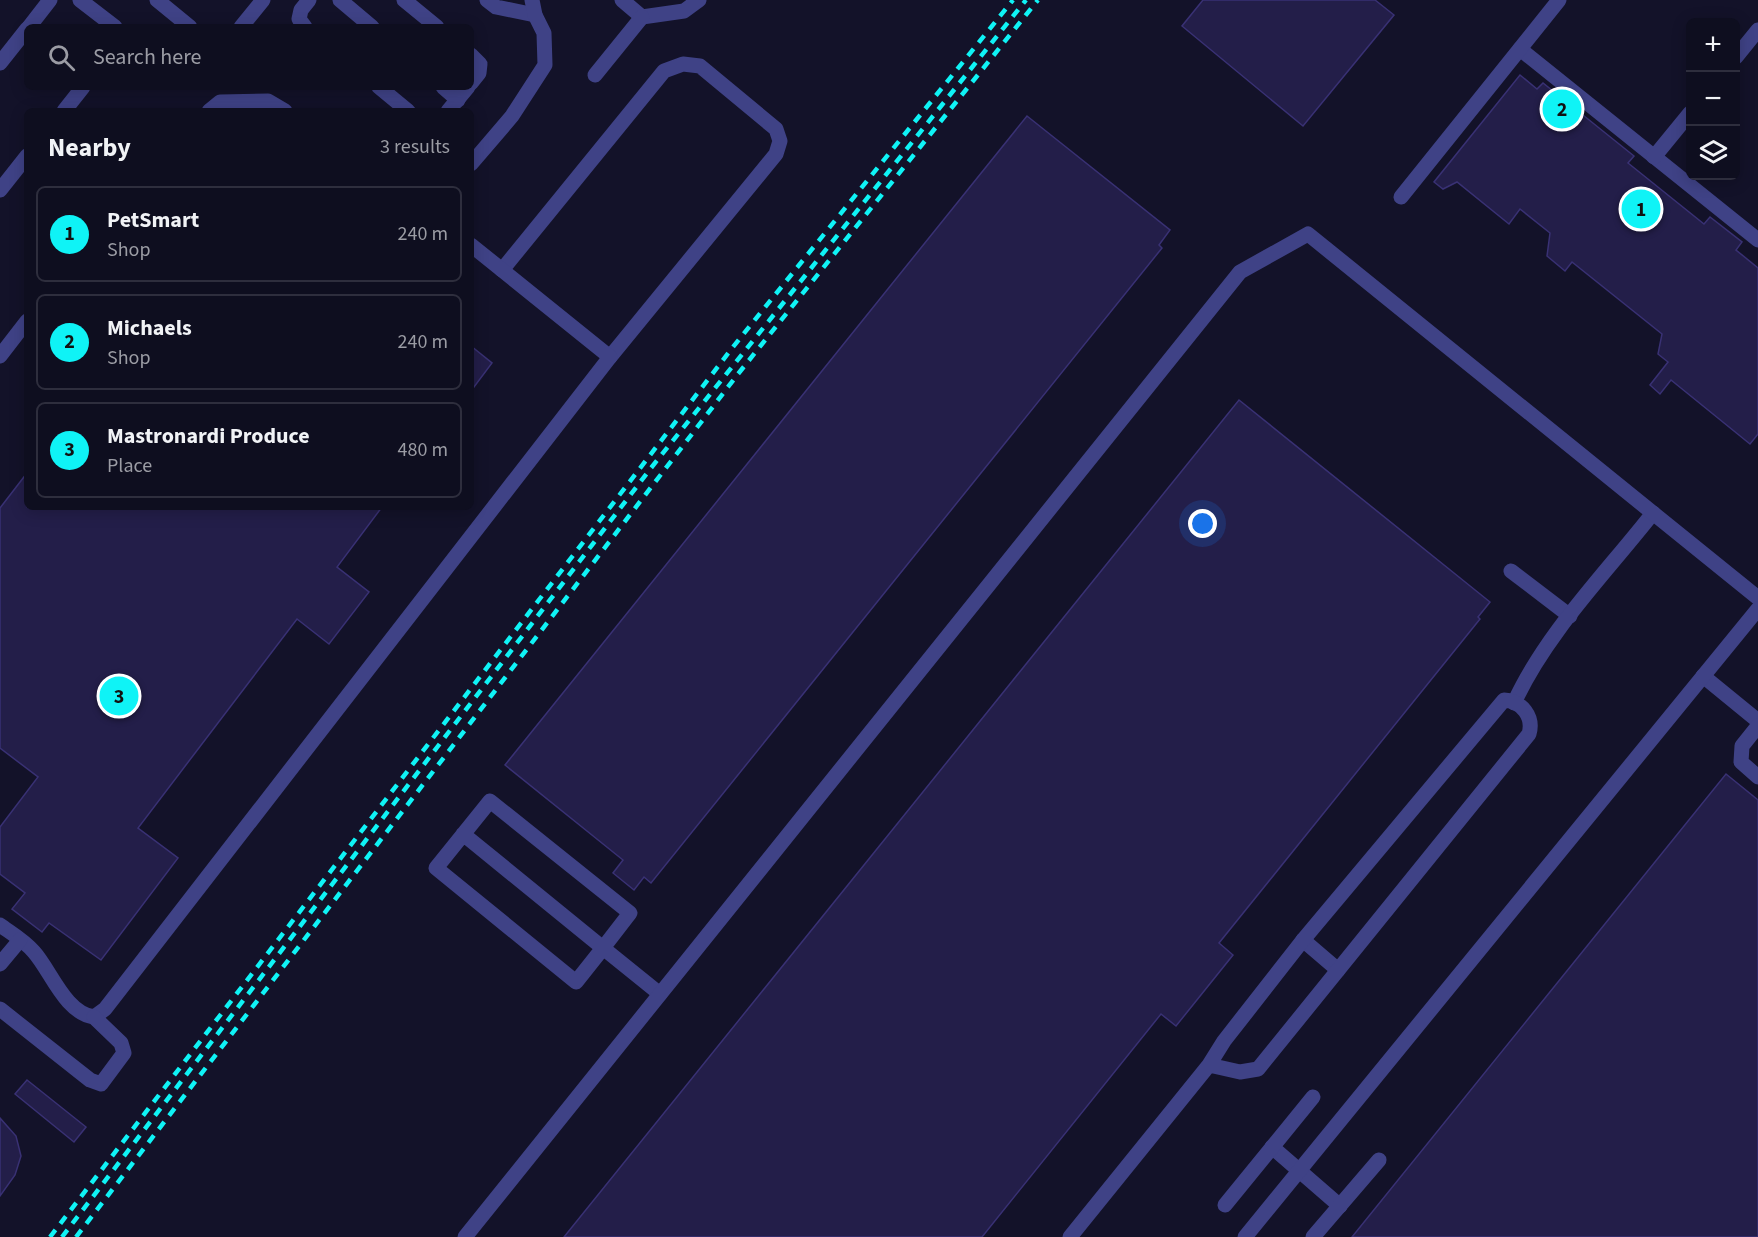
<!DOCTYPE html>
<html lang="en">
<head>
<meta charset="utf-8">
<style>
	:root { --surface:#0e0e1f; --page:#171728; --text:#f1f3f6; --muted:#9b9ca4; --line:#2e2e3d; --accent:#0ff3f6 }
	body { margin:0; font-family:"Source Sans 3",sans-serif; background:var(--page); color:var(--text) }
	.controls { position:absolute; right:18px; top:18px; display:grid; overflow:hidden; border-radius:9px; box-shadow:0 3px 15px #0003 }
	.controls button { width:54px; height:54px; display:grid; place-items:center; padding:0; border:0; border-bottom:2px solid var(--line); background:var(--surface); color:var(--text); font:30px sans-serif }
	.you { position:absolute; left:1203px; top:524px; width:21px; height:21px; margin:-15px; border:4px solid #fff; border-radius:50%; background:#1a73e8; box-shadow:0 0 0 9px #1a73e833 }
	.badge { display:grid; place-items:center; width:39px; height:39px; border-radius:50%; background:var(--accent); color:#111; font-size:20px; font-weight:700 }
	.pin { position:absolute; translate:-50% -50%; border:3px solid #fff; box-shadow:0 2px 6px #0006 }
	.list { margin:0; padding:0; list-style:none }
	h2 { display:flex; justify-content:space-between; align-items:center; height:78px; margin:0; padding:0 24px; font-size:26px }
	h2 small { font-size:20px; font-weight:400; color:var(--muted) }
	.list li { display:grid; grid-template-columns:39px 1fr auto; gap:18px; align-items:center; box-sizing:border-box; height:96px; margin:0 12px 12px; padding:0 12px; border:2px solid var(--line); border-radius:9px }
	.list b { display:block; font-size:22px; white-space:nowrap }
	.list p { margin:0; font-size:20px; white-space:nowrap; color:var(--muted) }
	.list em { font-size:20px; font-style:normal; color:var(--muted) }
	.icon { flex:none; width:33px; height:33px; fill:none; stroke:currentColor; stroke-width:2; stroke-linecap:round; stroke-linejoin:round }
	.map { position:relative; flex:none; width:1758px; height:1237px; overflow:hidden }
	.search { position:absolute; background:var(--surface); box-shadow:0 3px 15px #0003; left:24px; top:24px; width:450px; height:66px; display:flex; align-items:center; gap:15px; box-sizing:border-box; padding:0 21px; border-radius:9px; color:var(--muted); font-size:22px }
	.panel { position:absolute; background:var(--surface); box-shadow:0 3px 15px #0003; left:24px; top:108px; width:450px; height:402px; border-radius:9px }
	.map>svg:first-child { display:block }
	.building { fill:#231e49; stroke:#393174; stroke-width:1.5 }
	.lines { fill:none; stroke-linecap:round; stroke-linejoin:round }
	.minor { stroke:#3f4286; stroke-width:15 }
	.rail { stroke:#0ff3f6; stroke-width:4.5; stroke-dasharray:9 8; stroke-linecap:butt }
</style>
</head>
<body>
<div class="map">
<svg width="1758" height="1237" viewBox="0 0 1758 1237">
	<rect width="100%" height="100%" fill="#131229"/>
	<g class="building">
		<polygon points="1203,0 1375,0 1394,15 1303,126 1182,26"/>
		<polygon points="1520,75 1537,89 1543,83 1634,156 1628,163 1704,224 1710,217 1742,242 1736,250 1758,268 1758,434 1750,444 1671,380 1660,394 1650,385 1668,362 1658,354 1662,334 1572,262 1565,271 1547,256 1550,233 1520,209 1509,224 1457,182 1443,189 1434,182"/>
		<polygon points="1027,116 1170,230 1159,245 1162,248 651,883 644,877 634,890 613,873 623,860 505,765"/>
		<polygon points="471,346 492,363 471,391"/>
		<polygon points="1239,400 1490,602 1478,617 1480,619 1219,943 1233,955 1176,1026 1161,1014 982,1237 564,1237"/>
		<polygon points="27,473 27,507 382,507 337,567 369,592 329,644 297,619 138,828 178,858 101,960 49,923 42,932 12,909 25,893 0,874 0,827 38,777 0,748 0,508"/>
		<polygon points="1726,774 1758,800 1758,1237 1352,1237"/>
		<polygon points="27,1080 86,1127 74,1142 15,1094"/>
		<polygon points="0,1118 16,1136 21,1156 15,1175 0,1196"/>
	</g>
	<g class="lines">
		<g class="minor">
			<polyline points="80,0 115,27"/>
			<polyline points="157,0 190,27"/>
			<polyline points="340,0 372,27"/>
			<polyline points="404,0 437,27"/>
			<polyline points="487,0 496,7 535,15"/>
			<polyline points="622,0 642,17 684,11 699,0"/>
			<polyline points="29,27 50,0"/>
			<polyline points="241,27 263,0"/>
			<polyline points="305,27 299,19 301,10 309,0"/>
			<polyline points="1520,49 1758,240"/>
			<polyline points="471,55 480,64 479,73 471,83"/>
			<polyline points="1736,57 1758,30"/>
			<polyline points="0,63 27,29"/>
			<polyline points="595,75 642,17"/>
			<polyline points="379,87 408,111"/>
			<polyline points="443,87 458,100"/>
			<polyline points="64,111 83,87"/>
			<polyline points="209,111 220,102 268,101 285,111"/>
			<polyline points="448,111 468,87"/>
			<polyline points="1654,157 1690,113"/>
			<polyline points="471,164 512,116 545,65 544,33 535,15 532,0"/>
			<polyline points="0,190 27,156"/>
			<polyline points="1401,197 1559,0"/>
			<polyline points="502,270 664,71 683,64 700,66 776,129 780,141 776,154 610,357"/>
			<polyline points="0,356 27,321"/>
			<polyline points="1511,571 1570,616"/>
			<polyline points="1703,676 1758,721"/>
			<path d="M 1514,703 C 1546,633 1606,573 1653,513"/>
			<polyline points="1758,726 1742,746 1741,762 1758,777"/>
			<polyline points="463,834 603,948 630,913 490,801 436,868 576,982 603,948 660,994"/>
			<path d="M 0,925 C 11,933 25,941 34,952 C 51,971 65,1013 94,1017 L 105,1009 L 610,357 L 471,245"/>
			<polyline points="1303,940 1338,970"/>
			<polyline points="0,964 20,940"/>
			<polyline points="0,1009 90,1080 101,1084 124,1053 121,1043 94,1017"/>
			<polyline points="1272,1147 1340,1206"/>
			<polyline points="1225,1205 1313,1097"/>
			<polyline points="465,1237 1240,272 1308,234 1758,598"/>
			<path d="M 1070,1237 L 1209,1065 L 1224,1041 L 1303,940 L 1504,700 C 1522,701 1534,717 1529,734 L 1258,1069 L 1240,1072 L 1209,1065"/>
			<polyline points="1245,1237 1758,609"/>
			<polyline points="1313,1237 1379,1160"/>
		</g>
		<g class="rail">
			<polyline points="50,1237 733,347 1013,0"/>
			<polyline points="62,1237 651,468 1026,0"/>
			<polyline points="76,1237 738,374 1038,0"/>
		</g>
	</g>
</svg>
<div class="controls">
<button>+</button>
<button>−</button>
<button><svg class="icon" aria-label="layers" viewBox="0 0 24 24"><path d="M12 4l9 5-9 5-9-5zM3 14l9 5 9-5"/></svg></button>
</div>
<div class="you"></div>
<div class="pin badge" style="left:1641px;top:209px">1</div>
<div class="pin badge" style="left:1562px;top:109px">2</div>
<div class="pin badge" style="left:119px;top:696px">3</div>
<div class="search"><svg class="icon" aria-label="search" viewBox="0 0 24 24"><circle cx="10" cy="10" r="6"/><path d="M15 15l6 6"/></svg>Search here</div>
<section class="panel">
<h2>Nearby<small>3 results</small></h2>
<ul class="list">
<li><span class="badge">1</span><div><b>PetSmart</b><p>Shop</p></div><em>240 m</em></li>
<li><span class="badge">2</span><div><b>Michaels</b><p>Shop</p></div><em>240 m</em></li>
<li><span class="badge">3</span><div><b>Mastronardi Produce</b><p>Place</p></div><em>480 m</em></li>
</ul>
</section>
</div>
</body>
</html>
